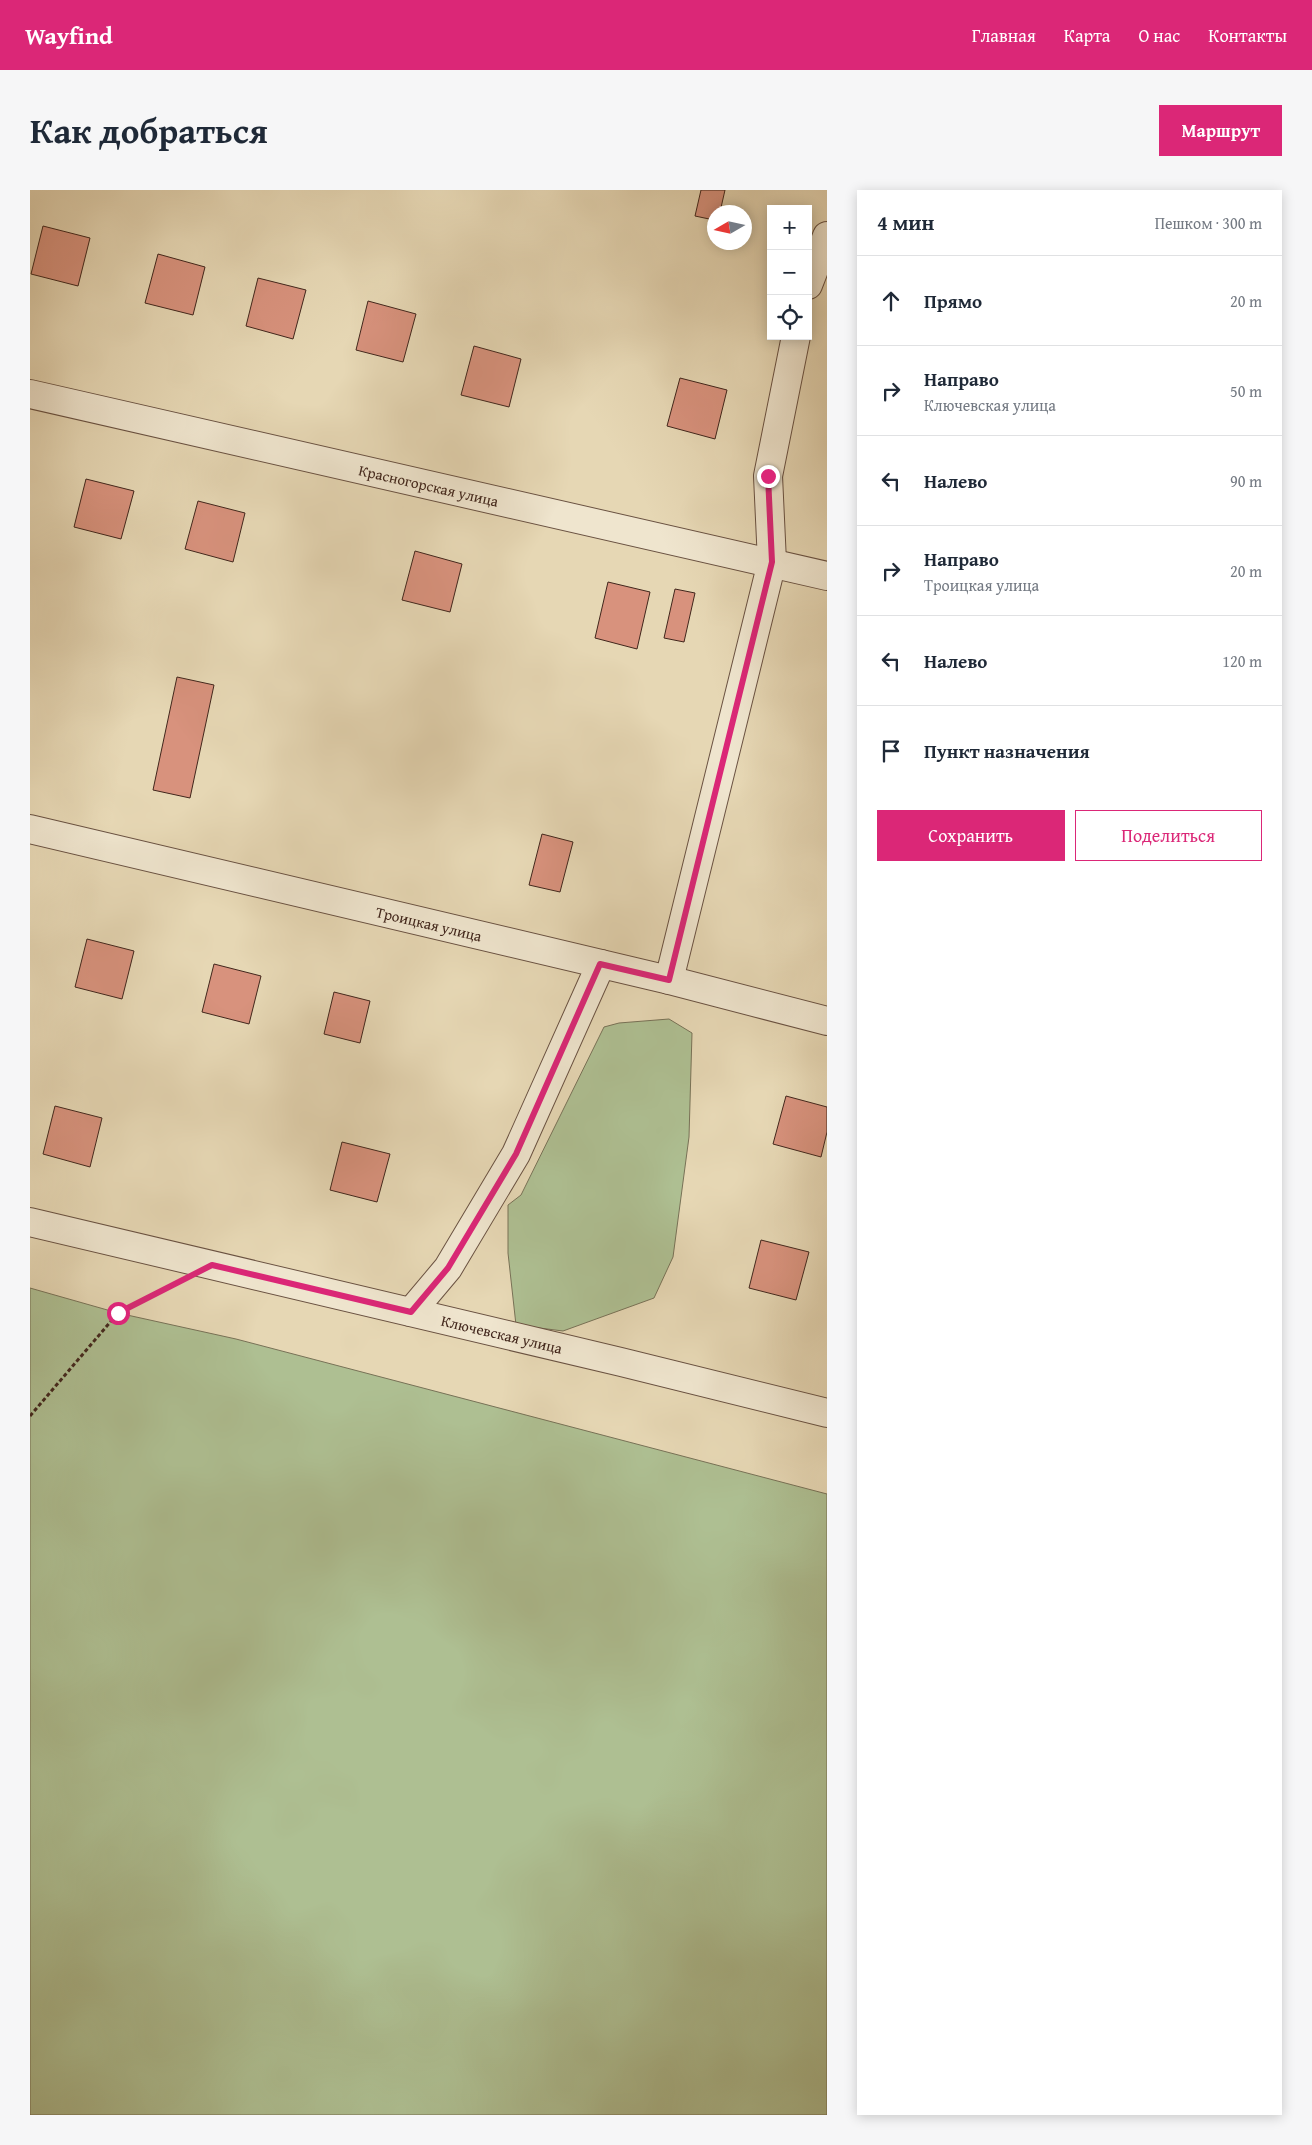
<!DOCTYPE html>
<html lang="ru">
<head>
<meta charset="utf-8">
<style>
	:root { --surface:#fff; --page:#f6f6f7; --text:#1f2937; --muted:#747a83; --line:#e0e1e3; --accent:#db2777 }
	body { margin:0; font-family:"Gentium Book Plus",serif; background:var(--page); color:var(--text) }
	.controls { position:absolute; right:15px; top:15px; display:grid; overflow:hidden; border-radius:0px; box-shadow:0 2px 12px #0003 }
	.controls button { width:45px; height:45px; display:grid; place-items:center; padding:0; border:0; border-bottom:1px solid var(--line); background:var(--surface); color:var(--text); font:25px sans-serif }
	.compass { position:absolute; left:677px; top:15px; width:45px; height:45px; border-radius:50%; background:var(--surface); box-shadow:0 2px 12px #0003; rotate:261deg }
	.stop { position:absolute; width:15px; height:15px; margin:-11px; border:4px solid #db2777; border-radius:50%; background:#fff }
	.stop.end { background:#db2777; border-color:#fff; box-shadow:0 1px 5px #0008 }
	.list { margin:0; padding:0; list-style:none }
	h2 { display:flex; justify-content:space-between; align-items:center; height:65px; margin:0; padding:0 20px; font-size:21px }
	h2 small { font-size:16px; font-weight:400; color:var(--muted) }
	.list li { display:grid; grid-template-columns:32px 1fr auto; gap:15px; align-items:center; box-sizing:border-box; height:90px; padding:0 20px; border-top:1px solid var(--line) }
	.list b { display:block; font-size:19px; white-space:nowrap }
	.list p { margin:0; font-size:16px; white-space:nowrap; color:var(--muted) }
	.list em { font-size:16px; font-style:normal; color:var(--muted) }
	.actions { display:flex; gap:10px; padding:15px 20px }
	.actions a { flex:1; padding:11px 0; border:1px solid var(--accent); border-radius:0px; text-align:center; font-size:18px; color:var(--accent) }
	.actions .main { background:var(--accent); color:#fff }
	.icon { flex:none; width:28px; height:28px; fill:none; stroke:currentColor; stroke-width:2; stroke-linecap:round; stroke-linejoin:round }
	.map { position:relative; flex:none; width:797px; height:1925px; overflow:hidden; border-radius:0px }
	header { display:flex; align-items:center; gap:30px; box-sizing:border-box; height:70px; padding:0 25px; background:var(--accent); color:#fff }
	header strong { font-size:24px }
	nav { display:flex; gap:28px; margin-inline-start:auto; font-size:18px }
	.intro { display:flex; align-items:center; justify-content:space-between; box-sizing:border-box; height:120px; padding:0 30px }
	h1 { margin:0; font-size:35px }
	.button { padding:12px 22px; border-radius:0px; background:var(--accent); color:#fff; font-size:18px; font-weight:700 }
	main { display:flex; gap:30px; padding:0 30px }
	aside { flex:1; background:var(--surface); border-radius:0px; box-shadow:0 2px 12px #0003 }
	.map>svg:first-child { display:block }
	.green { fill:#aebf92; stroke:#787257 }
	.building { fill:#d8927d; stroke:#41261c }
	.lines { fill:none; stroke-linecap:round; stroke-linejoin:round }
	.minor-casing { stroke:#6a5242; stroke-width:30 }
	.path { stroke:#41261c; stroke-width:3; stroke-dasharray:4 2.5; stroke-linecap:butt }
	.minor { stroke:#efe5ce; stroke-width:28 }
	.route { stroke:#db2777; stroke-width:6 }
	.labels { text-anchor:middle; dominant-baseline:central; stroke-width:4; stroke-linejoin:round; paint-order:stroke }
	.street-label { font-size:15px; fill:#41261c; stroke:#efe5ce }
</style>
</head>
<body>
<header>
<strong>Wayfind</strong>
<nav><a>Главная</a><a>Карта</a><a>О нас</a><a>Контакты</a></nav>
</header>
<div class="intro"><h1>Как добраться</h1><a class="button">Маршрут</a></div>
<main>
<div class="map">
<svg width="797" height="1925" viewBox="0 0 797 1925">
	<rect width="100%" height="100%" fill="#e6d7b4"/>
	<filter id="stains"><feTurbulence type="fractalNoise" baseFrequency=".004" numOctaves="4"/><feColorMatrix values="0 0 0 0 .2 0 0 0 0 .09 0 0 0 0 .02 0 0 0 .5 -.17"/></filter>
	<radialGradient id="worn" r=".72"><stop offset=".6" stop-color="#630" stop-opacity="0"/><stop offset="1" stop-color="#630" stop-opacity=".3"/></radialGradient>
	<g class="green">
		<polygon points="639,829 662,843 659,947 643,1067 624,1108 533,1141 486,1135 478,1063 478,1015 491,1005 574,837 589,833"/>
		<polygon points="0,1098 88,1123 206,1149 797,1304 797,1925 0,1925"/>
	</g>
	<g class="building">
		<polygon points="671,0 695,0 690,22 684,22 684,30 665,26"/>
		<polygon points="13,36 60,48 48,96 1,84"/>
		<polygon points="128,64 175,77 163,125 115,113"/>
		<polygon points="228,88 276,100 263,149 216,136"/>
		<polygon points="338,111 386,124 373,172 326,160"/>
		<polygon points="444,156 491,169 479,217 431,205"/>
		<polygon points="650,188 697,200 685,249 637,236"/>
		<polygon points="56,289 104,301 91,349 44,337"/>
		<polygon points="168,311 215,323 203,372 155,359"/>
		<polygon points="385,361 432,374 420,422 372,410"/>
		<polygon points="578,392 620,402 607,459 565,448"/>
		<polygon points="645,399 665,403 654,452 634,448"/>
		<polygon points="147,487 184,495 160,608 123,600"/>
		<polygon points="512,644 543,652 530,702 499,695"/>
		<polygon points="57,749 104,761 92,809 45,797"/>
		<polygon points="184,774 231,786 219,834 172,822"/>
		<polygon points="304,802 340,811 330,853 294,844"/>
		<polygon points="756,906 797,917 797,942 791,967 743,954"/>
		<polygon points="25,916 72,928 60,977 13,964"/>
		<polygon points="312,952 360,964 347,1012 300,1000"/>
		<polygon points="731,1050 779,1062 766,1110 719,1098"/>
	</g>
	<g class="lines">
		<defs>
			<g id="minor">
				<polyline points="778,95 797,46"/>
				<path id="s1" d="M 0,204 L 797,386"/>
				<path id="s2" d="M 0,639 L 639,790 L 797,831"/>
				<polyline points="639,790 742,372 738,286 766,146"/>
				<path id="s3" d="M 0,1032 L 591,1172 L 797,1223"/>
				<polyline points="381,1122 418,1078 486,964 571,774"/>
			</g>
		</defs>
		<use href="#minor" class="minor-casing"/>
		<polyline class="path" points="0,1226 88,1123 142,1095"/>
		<use href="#minor" class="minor"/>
	</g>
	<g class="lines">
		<polyline class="route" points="88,1123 182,1075 381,1122 418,1078 486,964 570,774 639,790 742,372 738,286"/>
	</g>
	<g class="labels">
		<g class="street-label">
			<text stroke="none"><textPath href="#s1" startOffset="409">Красногорская улица</textPath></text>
			<text stroke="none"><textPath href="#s2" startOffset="410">Троицкая улица</textPath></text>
			<text stroke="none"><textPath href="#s3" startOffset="485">Ключевская улица</textPath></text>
		</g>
	</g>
	<rect width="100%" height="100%" filter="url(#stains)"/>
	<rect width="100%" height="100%" fill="url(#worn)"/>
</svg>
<div class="controls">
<button>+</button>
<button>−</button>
<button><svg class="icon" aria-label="locate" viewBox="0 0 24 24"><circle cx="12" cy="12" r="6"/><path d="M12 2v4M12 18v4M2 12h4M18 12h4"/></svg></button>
</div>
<svg class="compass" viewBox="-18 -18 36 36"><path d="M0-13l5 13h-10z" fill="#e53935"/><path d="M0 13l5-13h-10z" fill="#747a83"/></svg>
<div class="stop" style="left:88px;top:1123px"></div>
<div class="stop end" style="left:738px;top:286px"></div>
</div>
<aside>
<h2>4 мин<small>Пешком · 300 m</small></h2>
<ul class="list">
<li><svg class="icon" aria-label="ahead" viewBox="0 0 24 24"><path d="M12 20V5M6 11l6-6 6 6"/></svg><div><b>Прямо</b></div><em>20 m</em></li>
<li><svg class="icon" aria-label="right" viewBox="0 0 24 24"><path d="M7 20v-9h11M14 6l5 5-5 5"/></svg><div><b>Направо</b><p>Ключевская улица</p></div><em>50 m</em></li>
<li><svg class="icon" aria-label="left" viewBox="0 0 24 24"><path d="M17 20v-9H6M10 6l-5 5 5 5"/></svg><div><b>Налево</b></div><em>90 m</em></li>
<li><svg class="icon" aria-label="right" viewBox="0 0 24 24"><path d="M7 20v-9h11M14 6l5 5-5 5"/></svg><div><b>Направо</b><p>Троицкая улица</p></div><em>20 m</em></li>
<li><svg class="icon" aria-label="left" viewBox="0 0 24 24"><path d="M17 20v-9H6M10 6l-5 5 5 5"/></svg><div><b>Налево</b></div><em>120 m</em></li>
<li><svg class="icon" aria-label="arrive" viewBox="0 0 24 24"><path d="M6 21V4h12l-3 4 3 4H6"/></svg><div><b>Пункт назначения</b></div></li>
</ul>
<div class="actions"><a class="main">Сохранить</a><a>Поделиться</a></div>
</aside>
</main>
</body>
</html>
